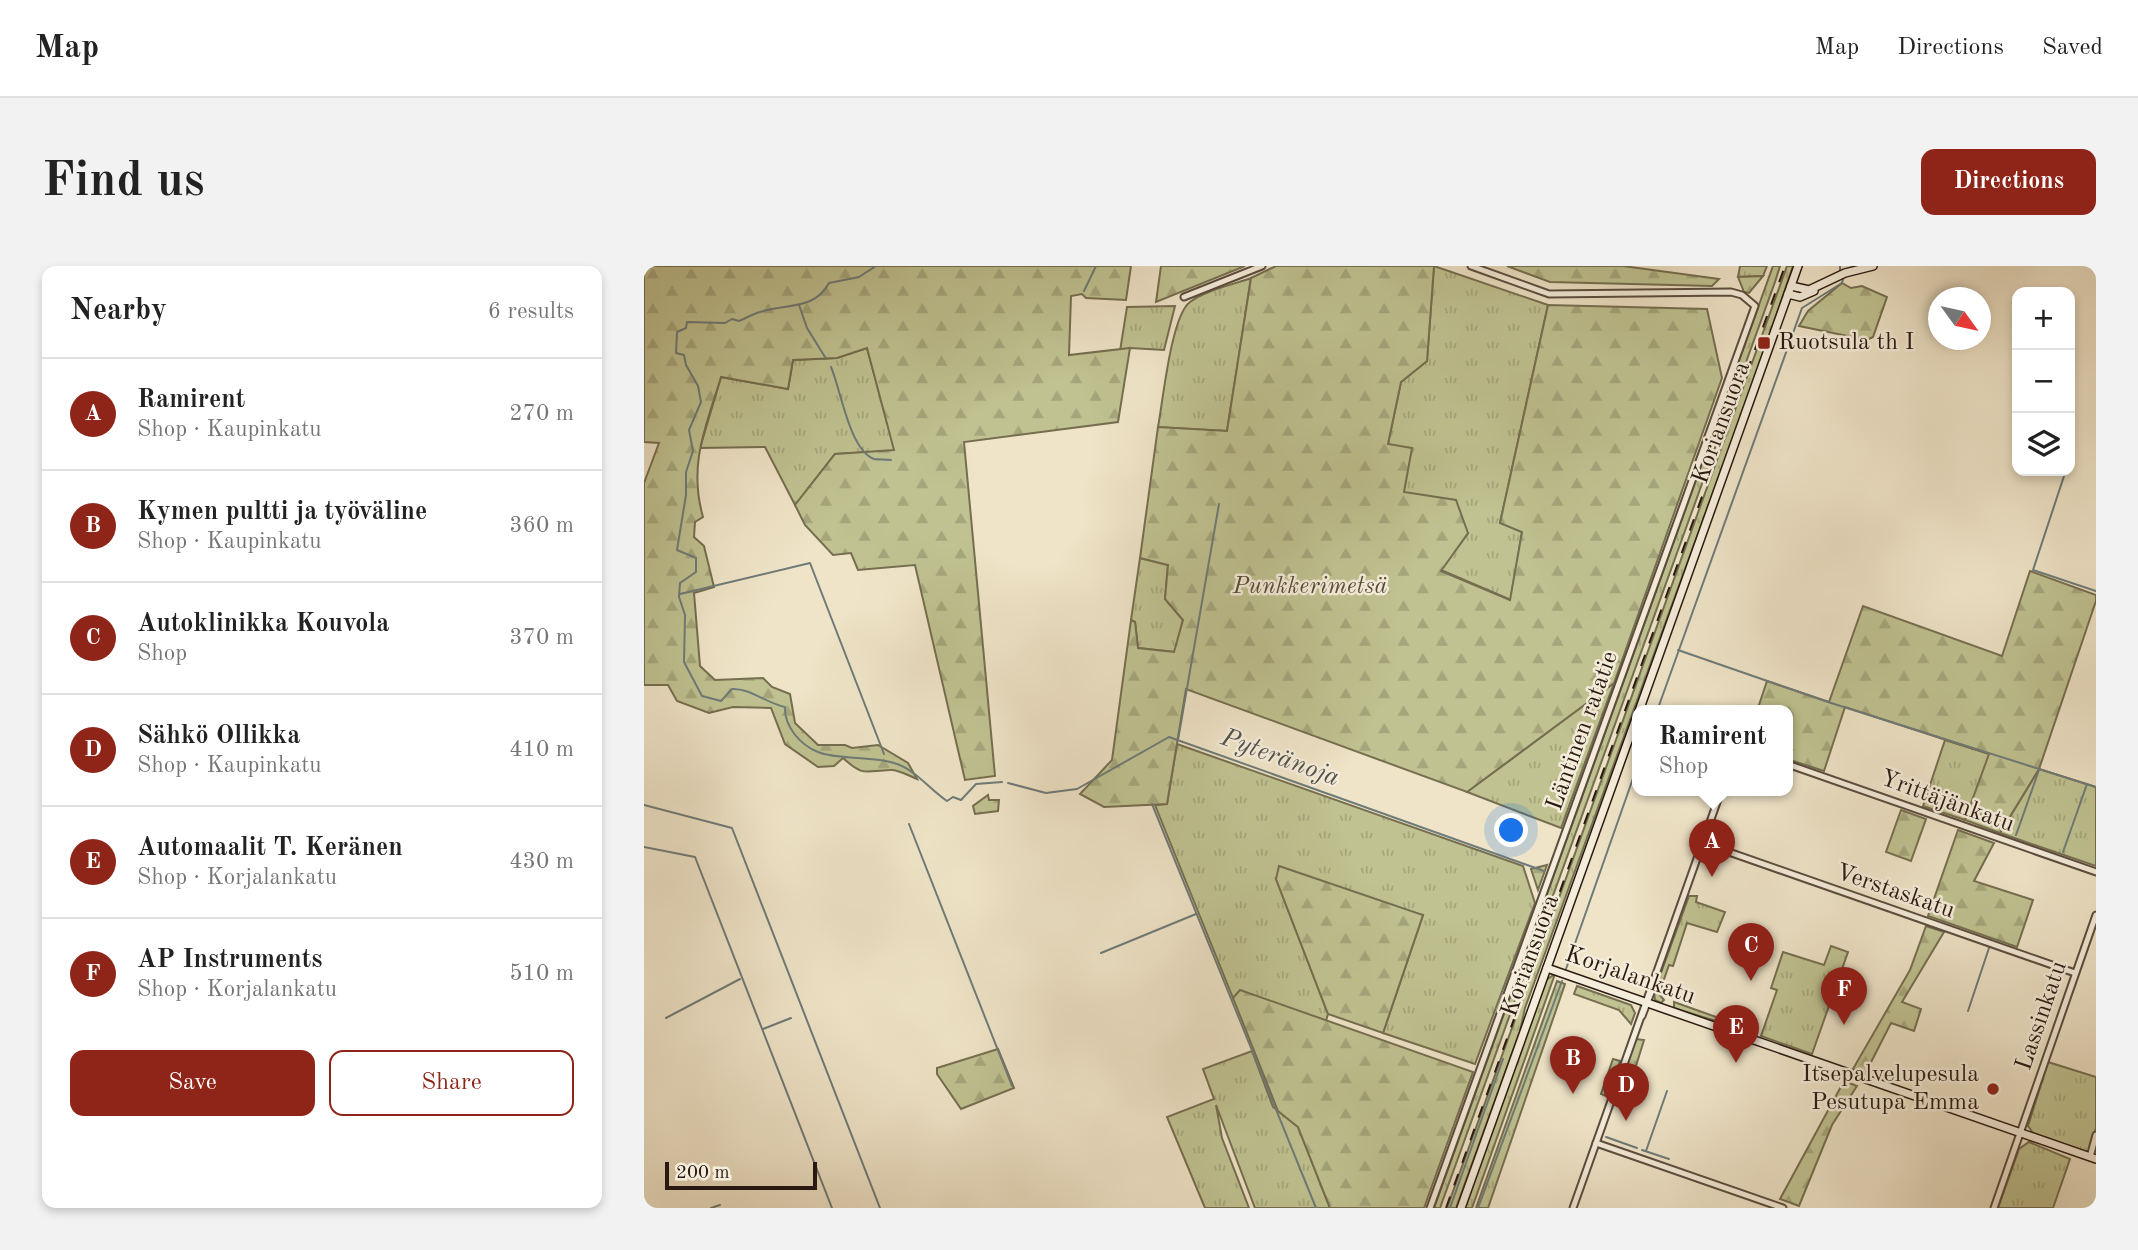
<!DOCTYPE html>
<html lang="en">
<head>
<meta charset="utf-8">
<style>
	:root { --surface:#fff; --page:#f2f2f2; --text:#222; --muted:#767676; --line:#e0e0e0; --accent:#8f2418 }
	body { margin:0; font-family:"Old Standard TT",serif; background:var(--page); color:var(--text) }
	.controls { position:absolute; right:21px; top:21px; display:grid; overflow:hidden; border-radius:14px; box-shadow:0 4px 10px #0003 }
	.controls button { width:63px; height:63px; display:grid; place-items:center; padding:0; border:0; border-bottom:2px solid var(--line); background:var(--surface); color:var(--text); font:35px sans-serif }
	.compass { position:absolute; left:1284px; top:21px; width:63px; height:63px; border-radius:50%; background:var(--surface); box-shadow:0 4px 10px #0003; rotate:123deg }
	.scale { position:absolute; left:21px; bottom:18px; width:152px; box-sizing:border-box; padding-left:7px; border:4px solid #2a1910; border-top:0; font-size:19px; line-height:24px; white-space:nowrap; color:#2a1910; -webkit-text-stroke:5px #f5eddb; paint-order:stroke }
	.you { position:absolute; left:868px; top:565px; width:24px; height:24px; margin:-18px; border:5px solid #fff; border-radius:50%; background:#1a73e8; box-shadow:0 0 0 10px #1a73e833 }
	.badge { display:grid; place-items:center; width:46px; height:46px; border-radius:50%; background:var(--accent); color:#fff; font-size:23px; font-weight:700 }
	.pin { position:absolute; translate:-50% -58px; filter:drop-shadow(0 2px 4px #0008) }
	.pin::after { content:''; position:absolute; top:37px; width:24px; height:21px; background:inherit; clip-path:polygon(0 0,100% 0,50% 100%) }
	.popup { position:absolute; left:988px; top:439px; width:161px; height:91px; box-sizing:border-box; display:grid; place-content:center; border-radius:14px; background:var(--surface); filter:drop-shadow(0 2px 5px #0005); font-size:23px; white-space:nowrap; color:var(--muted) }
	.popup b { font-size:26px; color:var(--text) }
	.popup::after { content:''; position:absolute; left:50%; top:100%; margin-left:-14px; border:14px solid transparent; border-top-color:var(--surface) }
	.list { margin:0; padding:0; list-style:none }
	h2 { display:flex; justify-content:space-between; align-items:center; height:91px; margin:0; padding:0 28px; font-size:30px }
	h2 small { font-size:23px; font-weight:400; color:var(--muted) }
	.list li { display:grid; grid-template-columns:46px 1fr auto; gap:21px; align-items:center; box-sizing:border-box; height:112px; padding:0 28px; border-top:2px solid var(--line) }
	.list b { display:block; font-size:26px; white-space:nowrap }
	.list p { margin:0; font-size:23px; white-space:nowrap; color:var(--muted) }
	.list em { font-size:23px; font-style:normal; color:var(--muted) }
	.actions { display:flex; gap:14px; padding:21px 28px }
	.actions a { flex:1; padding:16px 0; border:2px solid var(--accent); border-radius:14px; text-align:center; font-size:24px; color:var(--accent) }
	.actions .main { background:var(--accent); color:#fff }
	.icon { flex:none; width:38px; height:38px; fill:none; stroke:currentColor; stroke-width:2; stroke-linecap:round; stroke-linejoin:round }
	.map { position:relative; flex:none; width:1452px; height:942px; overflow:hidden; border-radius:14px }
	header { display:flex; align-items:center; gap:42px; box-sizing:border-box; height:98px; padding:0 35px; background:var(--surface); border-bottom:2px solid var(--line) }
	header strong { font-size:33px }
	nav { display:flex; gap:38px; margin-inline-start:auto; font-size:24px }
	.intro { display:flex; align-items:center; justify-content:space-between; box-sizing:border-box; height:168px; padding:0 42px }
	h1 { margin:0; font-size:49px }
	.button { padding:18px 32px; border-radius:14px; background:var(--accent); color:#fff; font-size:24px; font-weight:700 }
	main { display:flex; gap:42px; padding:0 42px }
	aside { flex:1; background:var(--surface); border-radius:14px; box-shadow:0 4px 10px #0003 }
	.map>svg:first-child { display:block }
	.grass { fill:url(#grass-tufts); stroke:#756e50; stroke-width:2 }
	.forest { fill:url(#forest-firs); stroke:#756e50; stroke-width:2 }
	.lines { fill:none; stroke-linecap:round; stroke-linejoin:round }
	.stream { stroke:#6e7b78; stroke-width:2 }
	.street-casing { stroke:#5b4c3e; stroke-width:9 }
	.secondary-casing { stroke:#2a1910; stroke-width:10 }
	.street { stroke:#f5eddb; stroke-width:5 }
	.secondary { stroke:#f5eddb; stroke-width:7 }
	.rail { stroke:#2a1910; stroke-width:2; stroke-dasharray:12 12; stroke-linecap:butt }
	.poi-dot { fill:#8f2418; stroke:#f5eddb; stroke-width:2.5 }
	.labels { text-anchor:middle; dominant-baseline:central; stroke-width:5; stroke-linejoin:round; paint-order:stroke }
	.poi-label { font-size:24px; fill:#2a1910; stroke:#f5eddb; text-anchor:start }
	.street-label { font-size:24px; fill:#2a1910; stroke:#f5eddb }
	.park-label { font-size:24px; font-style:italic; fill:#574c37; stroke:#f5eddb }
	.water-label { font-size:26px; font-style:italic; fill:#52524d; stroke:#f5eddb }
</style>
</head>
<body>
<header>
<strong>Map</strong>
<nav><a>Map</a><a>Directions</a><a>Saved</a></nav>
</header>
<div class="intro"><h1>Find us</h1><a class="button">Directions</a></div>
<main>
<aside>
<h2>Nearby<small>6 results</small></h2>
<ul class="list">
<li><span class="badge">A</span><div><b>Ramirent</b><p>Shop · Kaupinkatu</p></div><em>270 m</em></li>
<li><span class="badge">B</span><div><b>Kymen pultti ja työväline</b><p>Shop · Kaupinkatu</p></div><em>360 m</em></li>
<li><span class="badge">C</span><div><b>Autoklinikka Kouvola</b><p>Shop</p></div><em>370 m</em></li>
<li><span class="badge">D</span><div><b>Sähkö Ollikka</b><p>Shop · Kaupinkatu</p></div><em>410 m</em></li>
<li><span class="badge">E</span><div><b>Automaalit T. Keränen</b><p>Shop · Korjalankatu</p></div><em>430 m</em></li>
<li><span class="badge">F</span><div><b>AP Instruments</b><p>Shop · Korjalankatu</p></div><em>510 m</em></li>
</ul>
<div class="actions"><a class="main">Save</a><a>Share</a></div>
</aside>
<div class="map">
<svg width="1452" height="942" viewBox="0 0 1452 942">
	<defs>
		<pattern id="grass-tufts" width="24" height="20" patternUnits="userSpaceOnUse" patternTransform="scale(1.75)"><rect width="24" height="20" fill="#c0c291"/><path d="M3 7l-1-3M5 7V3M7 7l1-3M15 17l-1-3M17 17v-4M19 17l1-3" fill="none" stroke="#a5a67c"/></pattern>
		<pattern id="forest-firs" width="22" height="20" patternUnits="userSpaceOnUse" patternTransform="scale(1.75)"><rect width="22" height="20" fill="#c0c291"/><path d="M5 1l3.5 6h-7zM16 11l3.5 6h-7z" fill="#a5a67c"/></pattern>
	</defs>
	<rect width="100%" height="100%" fill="#efe4c8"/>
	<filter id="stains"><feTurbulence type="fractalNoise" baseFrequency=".00286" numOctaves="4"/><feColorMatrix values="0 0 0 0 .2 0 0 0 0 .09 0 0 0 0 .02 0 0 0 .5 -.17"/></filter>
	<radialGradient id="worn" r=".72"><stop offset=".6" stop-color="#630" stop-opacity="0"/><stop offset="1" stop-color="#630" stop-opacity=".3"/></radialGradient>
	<g class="grass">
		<polygon points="790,0 904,39 856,257 878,266 867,334 797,304 824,267 760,226 744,178 757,116 783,95"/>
		<polygon points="1096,0 1123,0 1119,10 1094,11"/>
		<polygon points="1129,0 1136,0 1131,16 796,942 790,942"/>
		<polygon points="1143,0 1149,0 1114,103 881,742 876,765 812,942 803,942"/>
		<path d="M 607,12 L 583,165 L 514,161 C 519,135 527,50 546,36 C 562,24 588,19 607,12 Z"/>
		<polygon points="531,40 520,84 486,82 476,85 483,41"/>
		<polygon points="223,82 251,185 191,188 151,239 121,181 56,182 77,111 144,123 149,94 193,92"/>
		<polygon points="496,292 524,299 521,333 539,354 531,386 494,382 491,356 487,354"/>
		<polygon points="970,417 917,562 823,526"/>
		<polygon points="1301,474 1346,488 1321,554 1279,540"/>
		<polygon points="533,478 879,600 891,637 831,798 739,767 779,649 632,613 684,748 682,755 596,725 589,732 511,539 523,538"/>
		<polygon points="1395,503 1452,521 1452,600 1356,567"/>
		<polygon points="1045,630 1053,630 1052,636 1081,646 1073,666 1043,657 1029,700 1025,699 1015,728 1020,734 1017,737 1011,734 1010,726"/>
		<polygon points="1187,680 1204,686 1168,788 1117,770 1133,724 1127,722 1139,686 1180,699"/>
		<polygon points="911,708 828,942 821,942 902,714"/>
		<polygon points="913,715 921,718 844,942 832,942"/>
		<polygon points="933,720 987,739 991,747 987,758 975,744 930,728"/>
		<polygon points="1030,736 1089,757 1088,760 1030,742"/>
		<polygon points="992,773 1000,774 991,803 982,800"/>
		<polygon points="608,785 629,841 654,861 686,942 611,942 572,839 578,872 605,942 561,942 523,851 570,833 559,803"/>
		<polygon points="969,793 976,795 964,831 957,828"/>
		<polygon points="1404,796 1452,811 1452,862 1446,884 1443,886 1389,867 1384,860"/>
		<polygon points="1385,876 1426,893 1409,942 1354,942 1375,883"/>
	</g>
	<g class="forest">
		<path d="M 0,0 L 487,0 L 482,34 L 442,32 L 438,28 L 427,30 L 425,89 L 486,82 L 474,156 L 320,176 L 351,510 L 321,514 L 271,299 L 214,304 L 207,287 L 189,289 L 161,259 L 151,239 L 191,188 L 250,184 L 223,82 L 193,92 L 149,94 L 144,123 L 77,111 C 62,161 44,198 59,251 L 51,256 L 50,271 L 60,280 L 70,321 L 50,327 L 56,400 L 71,414 L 119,412 L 128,421 L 146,428 L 151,457 L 174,479 L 201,479 L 208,482 L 234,479 L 264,497 L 273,513 C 265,510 254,503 246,504 C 220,505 220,511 199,492 L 190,500 L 174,501 L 141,478 L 127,442 L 89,441 L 65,447 L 33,435 L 24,419 L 0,419 L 0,217 L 15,177 L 0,176 Z"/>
		<polygon points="517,0 601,0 512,36"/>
		<polygon points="632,0 790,0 783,95 757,116 744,178 768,182 760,226 812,234 824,267 797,305 866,334 878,266 856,257 904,39 1063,43 1078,112 970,417 823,526 542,423 523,538 460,541 436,528 468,494 487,354 491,356 494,382 530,386 539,354 521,333 524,299 496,292 514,161 583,165 607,12"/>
		<polygon points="863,0 979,0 1075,13 1068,20 906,16"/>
		<polygon points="1119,10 1105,27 1100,26 1094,11"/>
		<polygon points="1198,17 1207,22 1218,20 1243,31 1229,71 1223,74 1155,60 1164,45"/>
		<polygon points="1386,305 1452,329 1452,335 1395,503 1356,567 1321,554 1345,488 1201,441 1180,505 1143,493 1143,445 1113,445 1123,415 1185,436 1219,340 1358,390"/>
		<polygon points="344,529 345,534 355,534 354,545 331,548 329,540"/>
		<polygon points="1257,544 1282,553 1267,595 1242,586"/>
		<polygon points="1314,564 1350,577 1330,615 1389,634 1373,681 1284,650"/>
		<polygon points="903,599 894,624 887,603"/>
		<polygon points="635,600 779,649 739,767 684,748 632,613"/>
		<polygon points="1282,660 1300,666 1258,736 1277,743 1270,765 1247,757 1221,808 1209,803 1266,704"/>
		<polygon points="596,724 829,806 780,942 686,942 654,861 634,845 589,732"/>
		<polygon points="354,783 370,822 317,843 293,808 293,802"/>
		<polygon points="1200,815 1213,820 1188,859 1155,940 1136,933"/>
	</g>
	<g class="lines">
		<g class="stream">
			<path d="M 232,0 L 215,11 L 185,17 C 170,45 142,37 116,46 C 109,48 102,52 95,55 L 88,53 L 81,57 L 43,56 L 42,62 L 33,66 L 32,87 L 40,89 L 42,99 L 54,120 L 57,136 L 45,164 L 49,185 L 42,206 L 42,229 L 33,284 L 52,292 L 52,306 L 36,317 L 35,331 L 41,349 L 40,396 L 58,430 L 77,435 L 88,423 C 106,422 122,437 141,441 C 140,460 156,479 174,486 C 193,494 229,490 250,497 C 271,503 285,523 303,535 L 309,531 L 317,534 L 332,518 L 358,516"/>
			<polyline points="1196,4 1196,0"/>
			<polyline points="440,25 452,0"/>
			<polyline points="155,39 163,62 181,91"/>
			<path d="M 187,101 C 197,124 205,183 230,193 C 235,194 242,193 247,194"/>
			<polyline points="1420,210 1389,304 1452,325"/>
			<polyline points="36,328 166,297 240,488"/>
			<polyline points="1034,384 1184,436 1452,521"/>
			<polyline points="1013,445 1158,42 1198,17 1199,13"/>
			<polyline points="534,474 575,238"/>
			<polyline points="364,517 402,527 433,523 525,471 900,605"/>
			<polyline points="508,538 672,942"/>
			<polyline points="0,539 88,562 236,942"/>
			<polyline points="265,558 368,820"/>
			<polyline points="1372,569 1395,504"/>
			<polyline points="0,581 51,591 188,942"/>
			<polyline points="1419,586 1443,518"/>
			<polyline points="457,687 552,648"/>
			<polyline points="922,703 993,501"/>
			<polyline points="1324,745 1345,682"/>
			<polyline points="22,752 96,713"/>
			<polyline points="119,763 147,752"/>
			<polyline points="962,871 993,882"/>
			<polyline points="998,884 1025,893"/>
			<polyline points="1002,885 1023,825"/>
			<polyline points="67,942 76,939"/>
			<polyline points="806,942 859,793"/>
			<polyline points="834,942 918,715"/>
		</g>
		<defs>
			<g id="street">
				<polyline points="540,31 618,0"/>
				<polyline points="1143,498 1452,606"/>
				<polyline points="1059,577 1431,707"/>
				<polyline points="998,750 1008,724"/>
				<polyline points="952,877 1139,942"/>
				<polyline points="1446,891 1452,869"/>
				<polyline points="786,942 1111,40 1098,29 1087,26 905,28 827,0"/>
				<polyline points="929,942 1077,525"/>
				<polyline points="1350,942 1452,649"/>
			</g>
			<g id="secondary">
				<polyline points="1147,20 1165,24 1201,7 1229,0"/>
				<polyline points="1144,28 1156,31 1170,25"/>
				<polyline points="995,445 1154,0"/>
				<polyline points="903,702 1452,893"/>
				<polyline points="817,942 993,450"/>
			</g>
		</defs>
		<use href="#street" class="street-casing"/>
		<use href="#secondary" class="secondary-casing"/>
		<use href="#street" class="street"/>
		<use href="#secondary" class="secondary"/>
		<polyline class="rail" points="802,942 1141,0"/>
	</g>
	<g class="poi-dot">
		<rect x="1113" y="70" width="14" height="14" rx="3.5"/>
		<circle cx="1349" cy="823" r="7"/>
	</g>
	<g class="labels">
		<g class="poi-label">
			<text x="1134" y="77">Ruotsula th I</text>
			<text x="1335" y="809" text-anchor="end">Itsepalvelupesula<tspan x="1335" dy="28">Pesutupa Emma</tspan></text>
		</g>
		<g class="street-label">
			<text transform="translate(1078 157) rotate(-70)">Koriansuora</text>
			<text transform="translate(939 465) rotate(-70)">Läntinen ratatie</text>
			<text transform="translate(1303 536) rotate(20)">Yrittäjänkatu</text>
			<text transform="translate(1251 626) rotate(19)">Verstaskatu</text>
			<text transform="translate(887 690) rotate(-70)">Koriansuora</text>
			<text transform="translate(986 710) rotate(19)">Korjalankatu</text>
			<text transform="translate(1398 750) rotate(-71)">Lassinkatu</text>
		</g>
		<g class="park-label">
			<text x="666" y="321">Punkkerimetsä</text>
		</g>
		<g class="water-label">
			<text transform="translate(636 492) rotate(20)">Pyteränoja</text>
		</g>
	</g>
	<rect width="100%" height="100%" filter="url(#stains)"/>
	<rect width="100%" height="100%" fill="url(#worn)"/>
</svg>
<div class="controls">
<button>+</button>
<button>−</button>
<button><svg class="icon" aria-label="layers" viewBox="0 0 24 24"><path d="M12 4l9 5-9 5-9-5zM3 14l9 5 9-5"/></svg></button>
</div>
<svg class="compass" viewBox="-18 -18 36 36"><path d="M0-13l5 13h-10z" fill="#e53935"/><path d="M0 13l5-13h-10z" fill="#767676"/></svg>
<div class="scale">200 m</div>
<div class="you"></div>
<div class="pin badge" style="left:1068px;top:611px">A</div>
<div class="popup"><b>Ramirent</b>Shop</div>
<div class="pin badge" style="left:929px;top:828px">B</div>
<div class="pin badge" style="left:1107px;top:715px">C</div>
<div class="pin badge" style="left:982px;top:855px">D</div>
<div class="pin badge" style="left:1092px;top:797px">E</div>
<div class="pin badge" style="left:1200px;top:759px">F</div>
</div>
</main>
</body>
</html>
